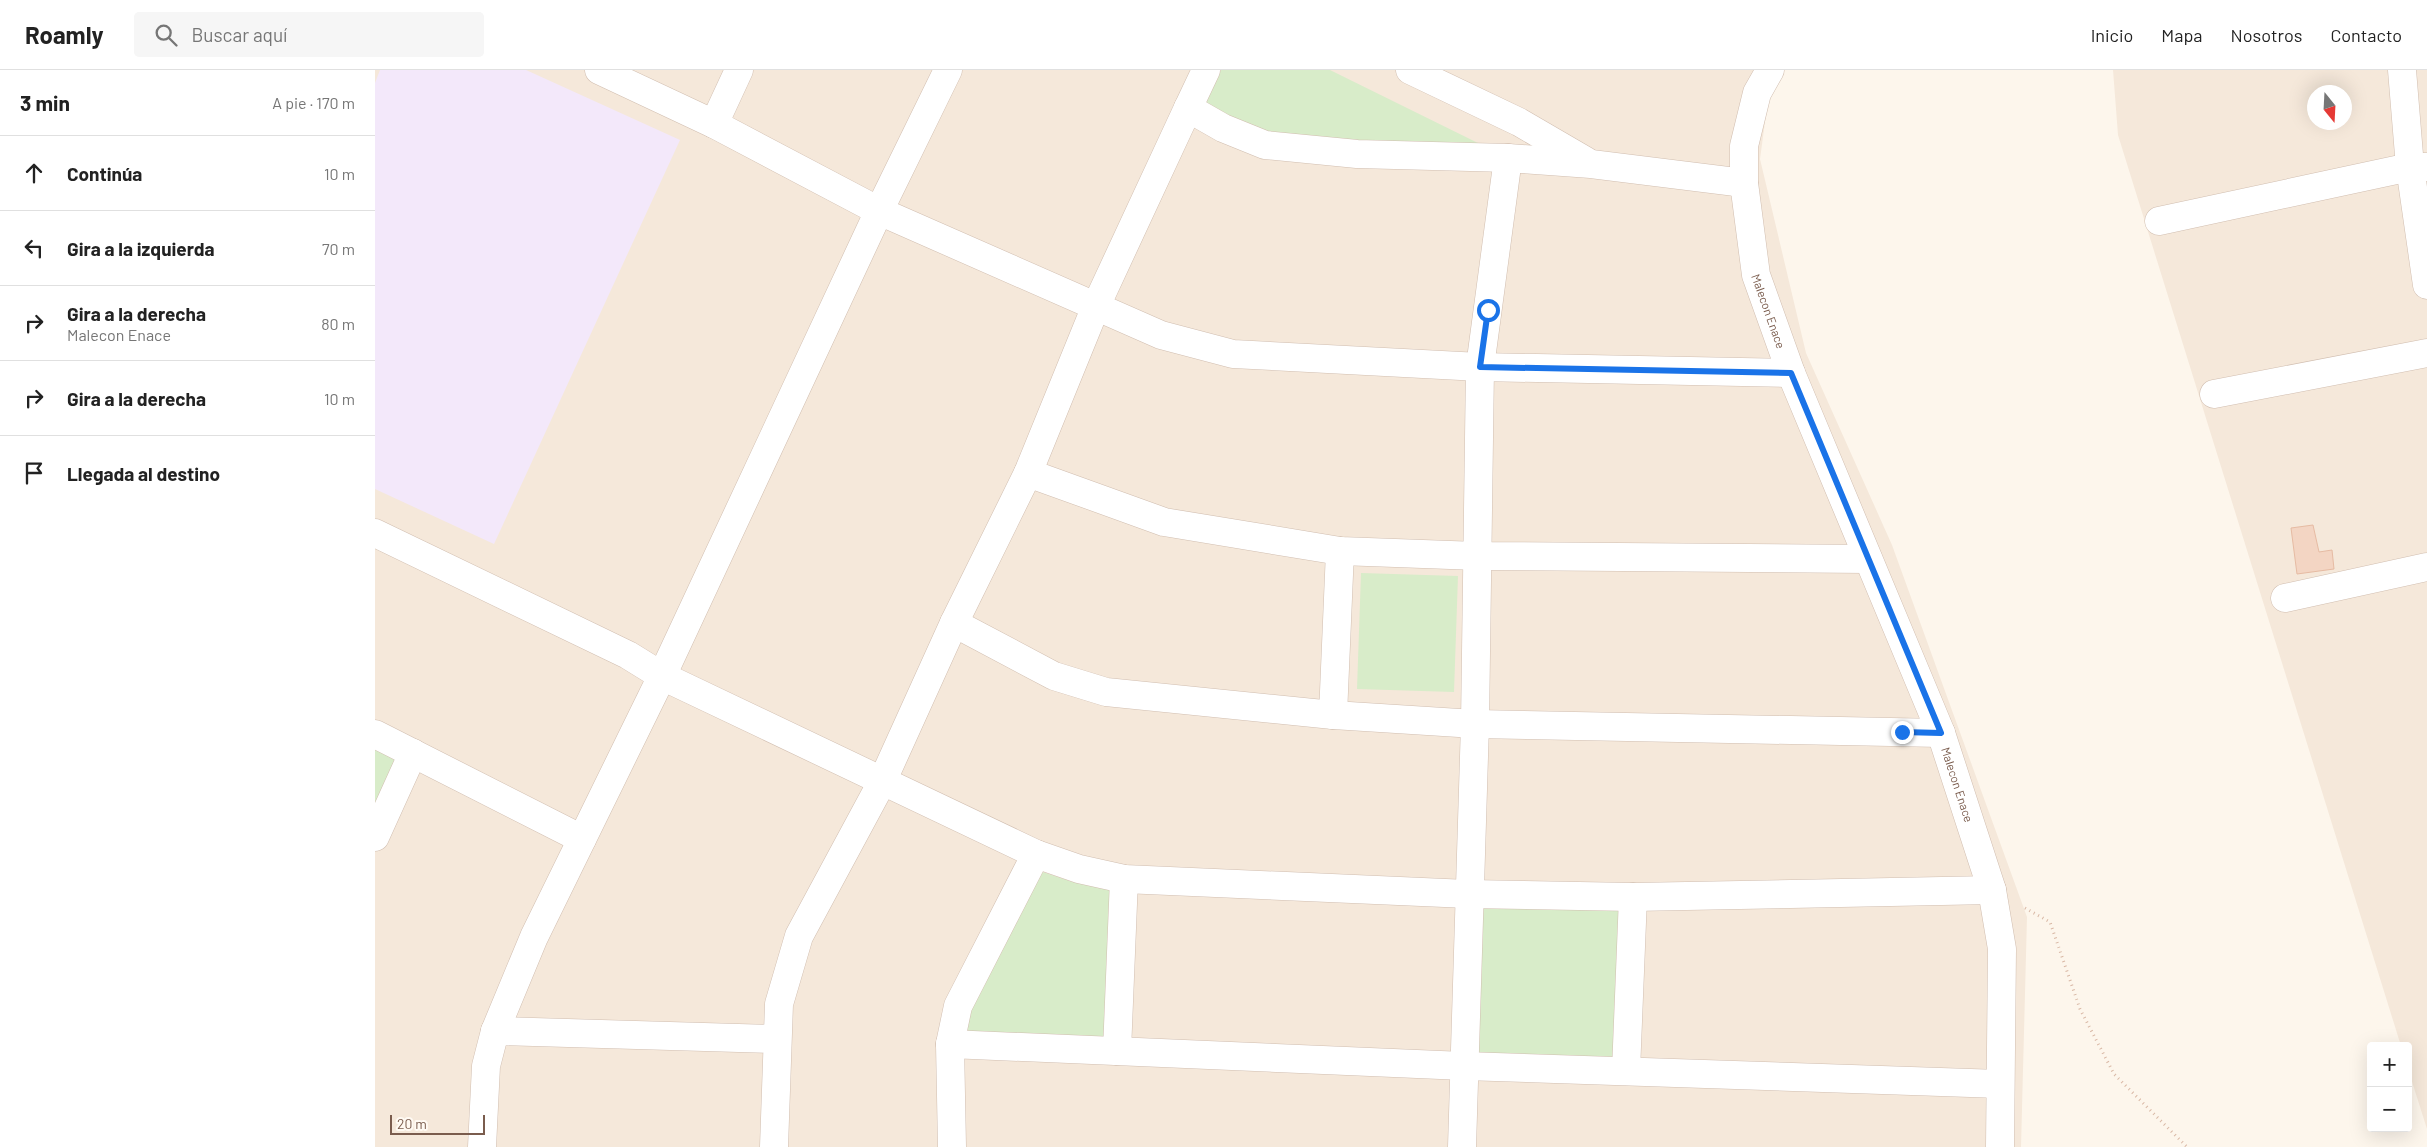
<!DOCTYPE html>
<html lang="es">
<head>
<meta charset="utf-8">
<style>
	:root { --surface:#fff; --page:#f6f6f6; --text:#222; --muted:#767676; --line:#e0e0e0 }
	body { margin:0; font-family:Barlow,sans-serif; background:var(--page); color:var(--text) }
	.controls { position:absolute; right:15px; bottom:15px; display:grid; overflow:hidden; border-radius:5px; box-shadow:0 5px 20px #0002 }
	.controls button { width:45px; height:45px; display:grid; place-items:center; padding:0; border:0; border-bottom:1px solid var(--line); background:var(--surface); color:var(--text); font:25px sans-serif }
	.compass { position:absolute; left:1932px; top:15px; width:45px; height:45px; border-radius:50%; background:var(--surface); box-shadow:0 5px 20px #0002; rotate:162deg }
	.scale { position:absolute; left:15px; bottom:12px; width:95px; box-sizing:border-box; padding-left:5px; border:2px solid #7a5c4d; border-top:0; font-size:14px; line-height:18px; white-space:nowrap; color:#7a5c4d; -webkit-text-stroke:4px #fffaf3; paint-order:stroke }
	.stop { position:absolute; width:15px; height:15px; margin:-11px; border:4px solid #1a73e8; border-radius:50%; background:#fff }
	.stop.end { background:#1a73e8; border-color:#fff; box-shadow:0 1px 5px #0008 }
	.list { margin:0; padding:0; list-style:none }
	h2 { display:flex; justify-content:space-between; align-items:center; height:65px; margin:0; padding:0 20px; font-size:21px }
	h2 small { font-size:16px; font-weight:400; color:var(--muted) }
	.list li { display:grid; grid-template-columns:32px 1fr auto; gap:15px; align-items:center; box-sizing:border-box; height:75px; padding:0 20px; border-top:1px solid var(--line) }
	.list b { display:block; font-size:19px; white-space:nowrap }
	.list p { margin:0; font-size:16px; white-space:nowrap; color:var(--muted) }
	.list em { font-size:16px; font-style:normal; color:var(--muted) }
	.icon { flex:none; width:28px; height:28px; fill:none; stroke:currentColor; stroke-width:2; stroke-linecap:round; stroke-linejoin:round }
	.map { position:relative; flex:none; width:2052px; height:1077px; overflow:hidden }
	header { display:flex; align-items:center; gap:30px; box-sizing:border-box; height:70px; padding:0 25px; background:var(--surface); border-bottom:1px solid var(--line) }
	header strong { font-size:24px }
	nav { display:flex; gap:28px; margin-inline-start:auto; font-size:18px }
	.search { width:350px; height:45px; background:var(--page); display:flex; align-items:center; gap:12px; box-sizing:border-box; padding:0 18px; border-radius:5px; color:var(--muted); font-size:19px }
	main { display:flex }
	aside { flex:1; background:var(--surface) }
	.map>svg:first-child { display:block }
	.residential { fill:#f5e8da; fill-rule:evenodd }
	.education { fill:#f3e8fa }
	.green { fill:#d8ecc9 }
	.building { fill:#f3d5c3; stroke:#e6bba3 }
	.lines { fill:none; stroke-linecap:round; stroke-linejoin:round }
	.minor-casing { stroke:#d1beb0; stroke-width:29 }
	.path { stroke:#d9b8a5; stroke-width:3; stroke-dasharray:1 4; stroke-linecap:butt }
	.minor { stroke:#fff; stroke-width:28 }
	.route { stroke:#1a73e8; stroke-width:6 }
	.labels { text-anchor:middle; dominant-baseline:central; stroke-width:4; stroke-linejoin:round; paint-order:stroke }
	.street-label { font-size:12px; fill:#7a5c4d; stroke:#fffaf3 }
</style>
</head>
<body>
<header>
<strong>Roamly</strong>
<div class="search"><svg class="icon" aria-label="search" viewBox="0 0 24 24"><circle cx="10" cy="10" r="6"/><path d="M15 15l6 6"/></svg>Buscar aquí</div>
<nav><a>Inicio</a><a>Mapa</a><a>Nosotros</a><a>Contacto</a></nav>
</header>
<main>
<aside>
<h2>3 min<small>A pie · 170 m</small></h2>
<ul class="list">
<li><svg class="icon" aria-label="ahead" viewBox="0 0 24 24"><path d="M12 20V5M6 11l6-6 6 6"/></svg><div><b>Continúa</b></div><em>10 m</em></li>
<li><svg class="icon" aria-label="left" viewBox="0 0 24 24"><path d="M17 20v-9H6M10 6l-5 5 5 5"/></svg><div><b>Gira a la izquierda</b></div><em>70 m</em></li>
<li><svg class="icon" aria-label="right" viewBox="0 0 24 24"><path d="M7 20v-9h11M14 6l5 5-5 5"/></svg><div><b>Gira a la derecha</b><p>Malecon Enace</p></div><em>80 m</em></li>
<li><svg class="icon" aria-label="right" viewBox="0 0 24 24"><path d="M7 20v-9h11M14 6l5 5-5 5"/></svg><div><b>Gira a la derecha</b></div><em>10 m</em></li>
<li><svg class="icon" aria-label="arrive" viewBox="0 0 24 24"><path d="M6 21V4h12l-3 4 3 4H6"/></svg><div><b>Llegada al destino</b></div></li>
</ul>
</aside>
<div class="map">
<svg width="2052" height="1077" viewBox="0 0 2052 1077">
	<rect width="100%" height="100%" fill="#fdf6ec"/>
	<g class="residential">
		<polygon points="0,0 1397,0 1385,89 1431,283 1517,475 1652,847 1646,1077 0,1077"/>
		<path d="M 1738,0 L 2052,0 L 2052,1059 L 2033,999 L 2033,976 L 2026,976 L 1743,65 ZM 1940,22 L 1970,22 L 1970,52 L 1940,52 Z"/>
	</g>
	<polygon class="education" points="5,0 151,0 305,70 119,474 0,419 0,13"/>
	<g class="green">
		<polygon points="846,0 955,0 1105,74 1104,89 818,55"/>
		<polygon points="986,503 1083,506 1079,622 982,619"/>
		<polygon points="0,677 24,687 0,739"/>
		<polygon points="665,801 695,811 736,820 731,973 587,968 591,948"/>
		<polygon points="1101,832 1246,835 1240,990 1100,986"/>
	</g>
	<polygon class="building" points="1938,455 1944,482 1957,480 1959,499 1922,504 1916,458"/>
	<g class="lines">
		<defs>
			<g id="minor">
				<polyline points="224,0 339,54 504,141 786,265 858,284 1105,297 1416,303"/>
				<polyline points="831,0 813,38 848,58 890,75 982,84 1133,88"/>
				<polyline points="1035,0 1144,52 1211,91"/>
				<path id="s1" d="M 1395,0 L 1382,23 L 1369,76 L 1369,113 L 1381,205 L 1416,303 L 1566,663 L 1617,820 L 1627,879 L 1625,1077"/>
				<polyline points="2027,0 2035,97 2052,215"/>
				<polyline points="339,54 364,0"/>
				<polyline points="1784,151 2035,97 2052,97"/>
				<polyline points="1839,324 2052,283"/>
				<polyline points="653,403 789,452 965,481 1103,486 1493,489"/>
				<polyline points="0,463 253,585 287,606 661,784 704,799 749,809 1093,824 1258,827 1617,820"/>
				<polyline points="1910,528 2052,497"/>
				<polyline points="579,553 679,606 731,622 958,645 1100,654 1566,663"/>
				<polyline points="958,645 965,481"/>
				<polyline points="0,664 207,769"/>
				<polyline points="0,767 38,683"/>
				<polyline points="120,961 402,969"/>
				<polyline points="575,974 1089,996 1625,1014"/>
				<polyline points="742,981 749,809"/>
				<polyline points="1251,1001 1258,827"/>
				<polyline points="107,1077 111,996 120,961 159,867 287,606 504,141 573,0"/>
				<polyline points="399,1077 404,934 424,866 507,712 579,553 653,403 721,236 813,38"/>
				<polyline points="577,1077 575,974 583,936 661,784"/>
				<polyline points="1087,1077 1100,654 1105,297 1133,88 1216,94 1369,113"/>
			</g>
		</defs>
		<use href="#minor" class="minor-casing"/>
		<polyline class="path" points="1650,838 1675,852 1705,939 1739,1004 1812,1077"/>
		<use href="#minor" class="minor"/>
	</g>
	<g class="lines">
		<polyline class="route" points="1113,240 1105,297 1416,303 1566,663 1527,662"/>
	</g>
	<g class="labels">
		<g class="street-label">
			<text stroke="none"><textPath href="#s1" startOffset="249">Malecon Enace</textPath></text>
			<text stroke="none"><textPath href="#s1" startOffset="759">Malecon Enace</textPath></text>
		</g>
	</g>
</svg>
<div class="controls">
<button>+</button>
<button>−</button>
</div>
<svg class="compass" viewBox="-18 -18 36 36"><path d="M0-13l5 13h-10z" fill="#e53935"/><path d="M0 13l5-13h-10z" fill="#767676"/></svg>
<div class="scale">20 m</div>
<div class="stop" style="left:1113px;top:240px"></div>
<div class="stop end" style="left:1527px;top:662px"></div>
</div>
</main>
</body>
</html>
